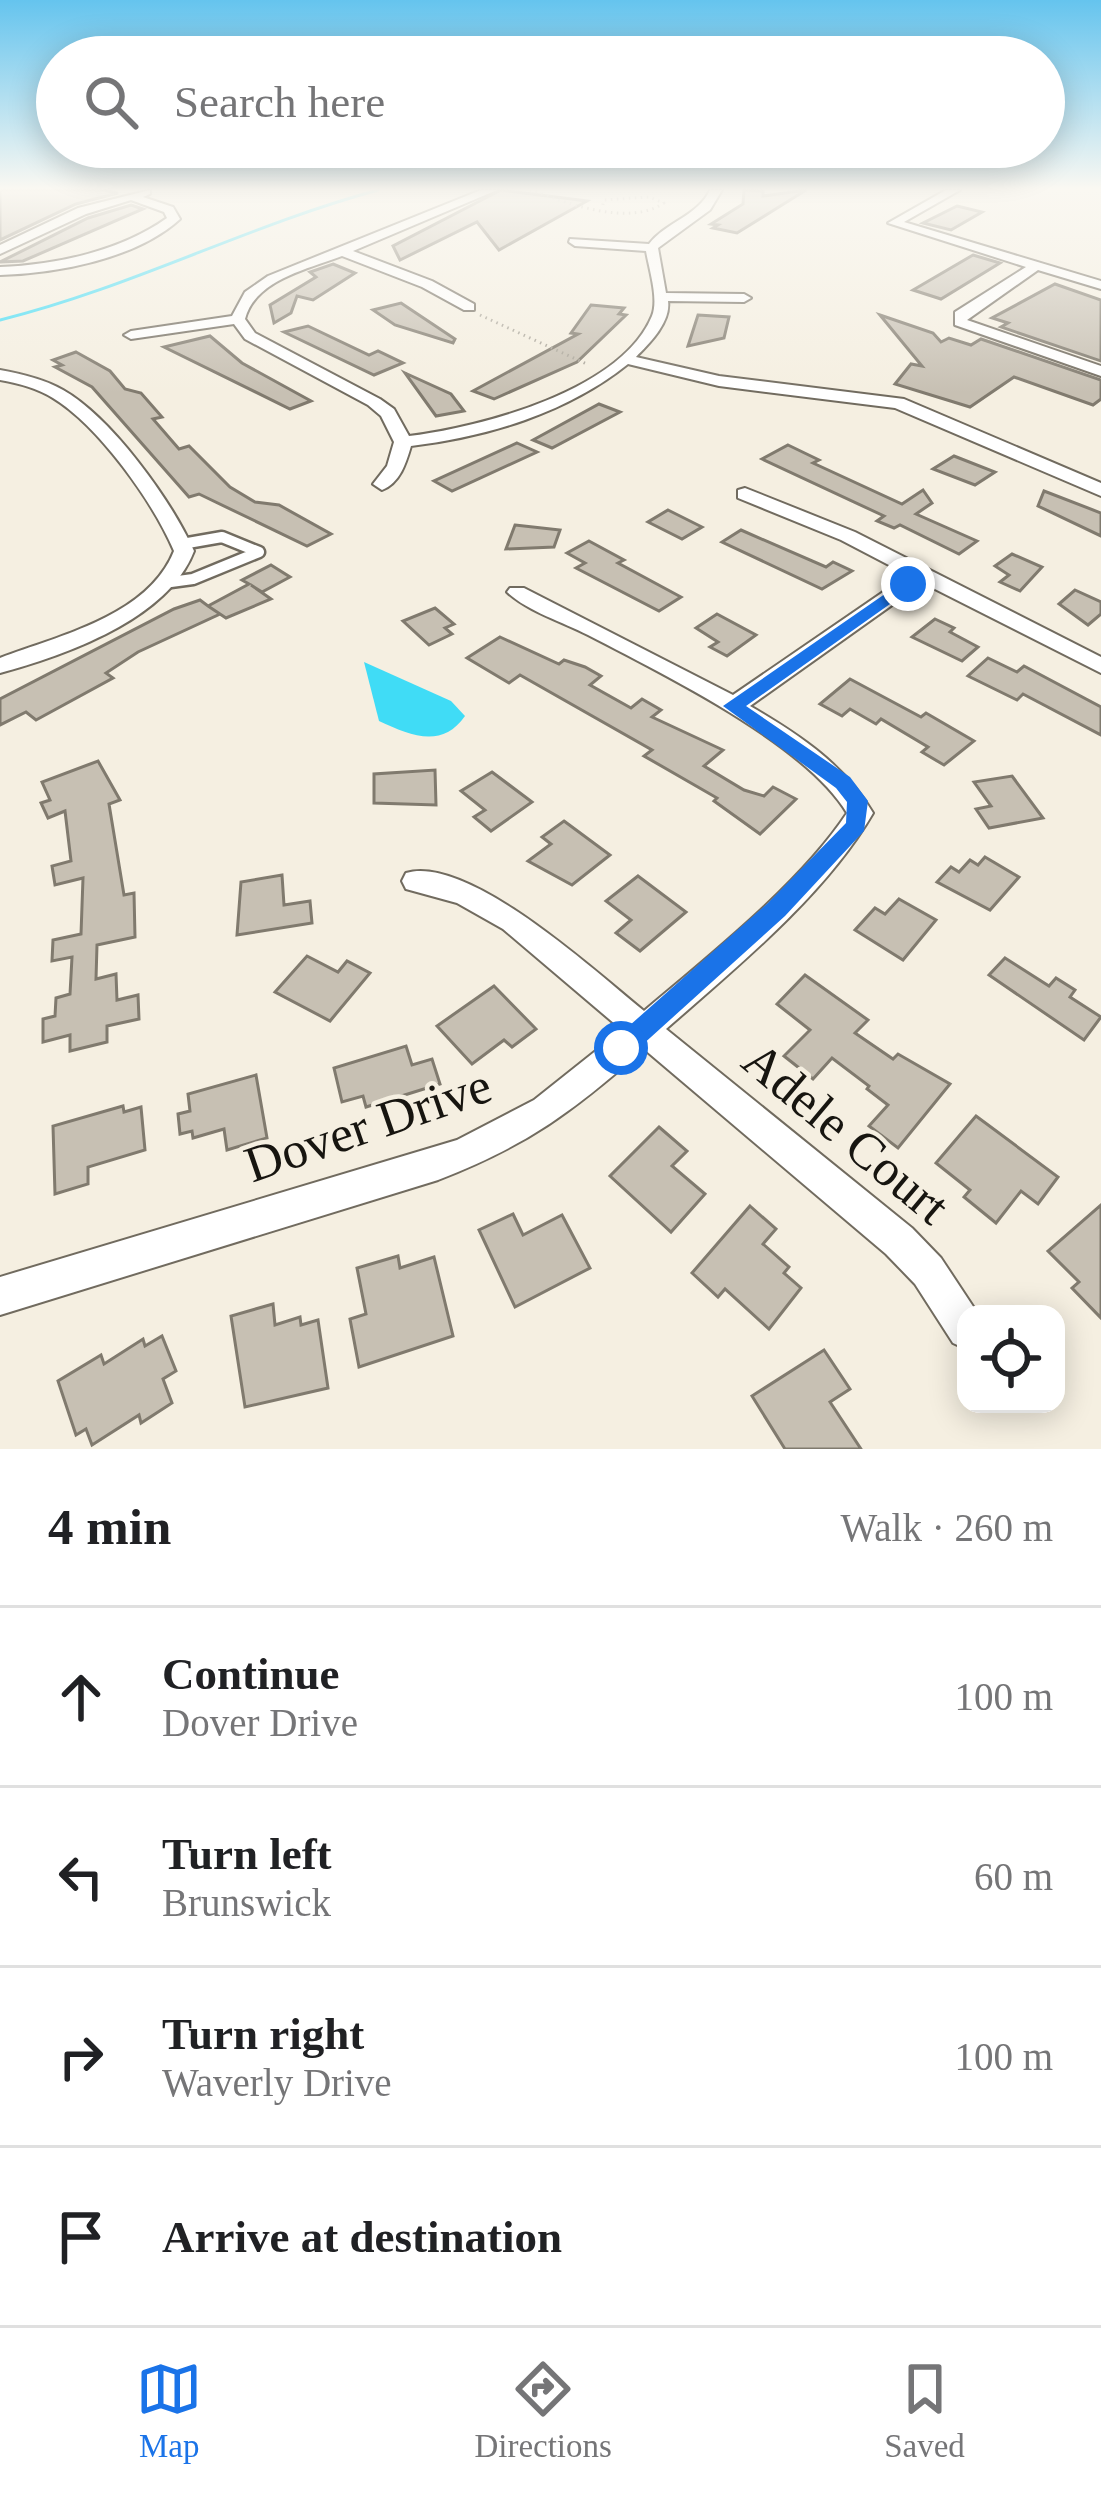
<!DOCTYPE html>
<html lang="en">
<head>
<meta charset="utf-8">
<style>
	:root { --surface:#fff; --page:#f2f2f2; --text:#202124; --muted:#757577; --line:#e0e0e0; --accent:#1a73e8 }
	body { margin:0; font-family:"Times New Roman",serif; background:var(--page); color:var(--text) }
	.controls { position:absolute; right:36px; bottom:36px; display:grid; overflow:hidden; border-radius:24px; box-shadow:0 6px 30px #0003 }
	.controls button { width:108px; height:108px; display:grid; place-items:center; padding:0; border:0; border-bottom:3px solid var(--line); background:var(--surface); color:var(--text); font:60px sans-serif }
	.stop { position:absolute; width:36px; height:36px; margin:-27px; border:9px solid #1a73e8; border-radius:50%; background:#fff }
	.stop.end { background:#1a73e8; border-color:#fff; box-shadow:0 3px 12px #0008 }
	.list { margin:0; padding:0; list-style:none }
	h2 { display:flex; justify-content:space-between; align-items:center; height:156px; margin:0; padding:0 48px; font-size:51px }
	h2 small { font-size:39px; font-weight:400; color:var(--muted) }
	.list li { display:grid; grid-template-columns:78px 1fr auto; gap:36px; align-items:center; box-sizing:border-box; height:180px; padding:0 48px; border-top:3px solid var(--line) }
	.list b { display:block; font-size:45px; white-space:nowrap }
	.list p { margin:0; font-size:39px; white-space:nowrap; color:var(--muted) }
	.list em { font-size:39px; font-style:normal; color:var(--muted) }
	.icon { flex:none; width:66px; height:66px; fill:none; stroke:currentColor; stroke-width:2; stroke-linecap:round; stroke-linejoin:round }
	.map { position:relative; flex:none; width:1101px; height:1449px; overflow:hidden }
	.search { position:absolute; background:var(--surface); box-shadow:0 6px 30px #0003; left:36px; right:36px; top:36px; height:132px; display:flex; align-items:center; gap:30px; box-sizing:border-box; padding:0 42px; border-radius:66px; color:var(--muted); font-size:45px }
	.sheet { height:876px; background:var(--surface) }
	nav { display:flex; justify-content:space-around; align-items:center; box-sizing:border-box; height:168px; border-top:3px solid var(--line); background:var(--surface); font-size:33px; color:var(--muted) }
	nav a { display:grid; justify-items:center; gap:6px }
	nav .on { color:var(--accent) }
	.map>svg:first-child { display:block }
	.water { fill:#40dcf6 }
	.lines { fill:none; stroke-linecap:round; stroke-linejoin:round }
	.stream { stroke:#40dcf6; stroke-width:3 }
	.building { fill:#c7c0b3; stroke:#807a6e; stroke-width:3 }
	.lane-casing { stroke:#716b5f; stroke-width:15 }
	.street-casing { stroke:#716b5f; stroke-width:4 }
	.path { stroke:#a9a499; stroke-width:3; stroke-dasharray:1.5 4.5; stroke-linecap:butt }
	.lane { stroke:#fff; stroke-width:10 }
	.street { fill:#fff; fill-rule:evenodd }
	.route { fill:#1a73e8 }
	.labels { text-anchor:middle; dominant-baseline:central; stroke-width:9; stroke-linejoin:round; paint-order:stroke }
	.near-street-label { font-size:51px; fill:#171510; stroke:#f5efe1 }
</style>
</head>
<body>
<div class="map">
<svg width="1101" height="1449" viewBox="0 0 1101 1449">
	<rect width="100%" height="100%" fill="#f5efe1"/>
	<path class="water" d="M 364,662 L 451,701 L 465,716 C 442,749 411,736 379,721 Z"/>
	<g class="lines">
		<path class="stream" d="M 0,320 C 130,288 249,225 378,190"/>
	</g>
	<g class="building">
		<polygon points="0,190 104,190 118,193 76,204 0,240"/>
		<polygon points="501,190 587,201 499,250 477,222 400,260 393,246"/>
		<polygon points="744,190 763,191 763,196 806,190 737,233 713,228 718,225 711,224 743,204"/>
		<polygon points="131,205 143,209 23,261 0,262 88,218"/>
		<polygon points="957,206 982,212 951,230 923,223"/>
		<polygon points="973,255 1000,263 941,299 913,290"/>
		<polygon points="333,264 355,273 313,300 297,296 291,313 274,323 270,305 316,277 310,272"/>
		<polygon points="1055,284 1101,300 1101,361 1001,327 1008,323 992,318"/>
		<polygon points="401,303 455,339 453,343 395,325 373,310"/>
		<polygon points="591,305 624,308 619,314 626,315 577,362 494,399 473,391 578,334 571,333"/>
		<polygon points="698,315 729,317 724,338 688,346"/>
		<polygon points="880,315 933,333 941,342 949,338 971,345 981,339 1101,380 1101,399 1093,405 1014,377 970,407 895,384 911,364 922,366"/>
		<polygon points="308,326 369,355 378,351 403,363 374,375 284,332"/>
		<polygon points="210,336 242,363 311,401 290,409 164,347"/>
		<polygon points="76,352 110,371 125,389 141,393 162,417 153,419 179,449 189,446 230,487 255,502 279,505 331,534 307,546 199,494 189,497 92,387 55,367 62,365 53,360"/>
		<polygon points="405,373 451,394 464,411 436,416"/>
		<polygon points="599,404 620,412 552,448 533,440"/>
		<polygon points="517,443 537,452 452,491 434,481"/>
		<polygon points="788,445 819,460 813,463 902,504 923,490 932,503 916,514 977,541 959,554 900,525 894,528 877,521 884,516 762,459"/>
		<polygon points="954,456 995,472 975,485 933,469"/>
		<polygon points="1044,491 1101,513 1101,536 1038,506"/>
		<polygon points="668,510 702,527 682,539 648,522"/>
		<polygon points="515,525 560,530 554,547 506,549"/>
		<polygon points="741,530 826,567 833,562 852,571 822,589 722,542"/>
		<polygon points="589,541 624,560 618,563 681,597 659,611 576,568 585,563 567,553"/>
		<polygon points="1012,554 1042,567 1020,591 1000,582 1009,575 995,566"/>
		<polygon points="271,565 290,577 262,592 251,585 271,599 226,618 208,606 220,614 138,652 106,673 113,678 36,720 26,712 0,725 0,699 174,609 200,600 208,606 249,584 242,580"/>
		<polygon points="1075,590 1101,602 1101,614 1088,625 1059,604"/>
		<polygon points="435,608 454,624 445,628 452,634 429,645 403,621"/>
		<polygon points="717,614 756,635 727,656 710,647 718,642 696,628"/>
		<polygon points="935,619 954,628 950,632 978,647 962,661 912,637"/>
		<polygon points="500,637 559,664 564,660 585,667 601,676 590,685 631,708 642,699 661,710 652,717 723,750 704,766 744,790 764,796 773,787 796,799 760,834 714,801 717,798 644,756 652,750 520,675 509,683 467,658"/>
		<polygon points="988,658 1017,672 1024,666 1101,707 1101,735 1023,694 1017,700 968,676"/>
		<polygon points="850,679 921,717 926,713 974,741 944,765 922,752 928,747 881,719 876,724 850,709 842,716 820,704"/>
		<polygon points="98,761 120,800 109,804 124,895 134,893 135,937 97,945 96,979 116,974 117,1000 138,995 139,1019 107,1026 107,1042 70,1051 70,1035 43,1042 43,1019 55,1016 56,998 70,994 72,957 52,961 53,940 81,934 83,878 55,885 52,866 71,861 65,811 48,818 41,803 50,800 42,782"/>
		<polygon points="435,770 436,805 374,803 374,774"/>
		<polygon points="492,772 532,802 491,831 474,817 485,810 461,791"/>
		<polygon points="1012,776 1043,818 989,828 976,809 991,806 974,782"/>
		<polygon points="564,821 610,855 572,885 528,861 551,844 542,837"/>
		<polygon points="985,857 1019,877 990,910 937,882 951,867 959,872 970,860 978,865"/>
		<polygon points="282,875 284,905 310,901 312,923 237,935 241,882"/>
		<polygon points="638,876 686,912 640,951 616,933 631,920 606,901"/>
		<polygon points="899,899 936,920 903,960 855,930 875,908 885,914"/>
		<polygon points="307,956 338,972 347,961 370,973 330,1021 275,992"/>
		<polygon points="1005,958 1049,986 1056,978 1075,990 1070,997 1101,1017 1084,1040 989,975"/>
		<polygon points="805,975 868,1020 855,1033 893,1059 898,1054 950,1084 898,1148 869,1126 888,1105 867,1089 869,1086 832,1058 813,1079 784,1056 810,1030 777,1004"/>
		<polygon points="494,986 536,1029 512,1047 504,1040 472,1064 437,1026"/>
		<polygon points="406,1046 412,1065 432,1059 440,1084 366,1107 363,1096 342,1102 334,1068"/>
		<polygon points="256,1075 267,1138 227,1150 224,1129 193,1138 192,1131 180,1134 178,1114 190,1111 188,1094"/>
		<polygon points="123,1106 124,1112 141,1107 145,1150 88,1167 88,1184 55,1194 53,1126"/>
		<polygon points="976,1116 1058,1177 1038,1204 1021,1191 996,1223 964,1197 970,1190 936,1163"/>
		<polygon points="659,1127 687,1151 672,1166 705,1194 671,1232 610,1176"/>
		<polygon points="1101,1205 1101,1318 1072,1288 1079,1282 1048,1251"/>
		<polygon points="750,1206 776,1229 763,1244 789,1267 784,1273 801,1288 769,1329 725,1289 718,1297 692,1273"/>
		<polygon points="513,1214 523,1235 562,1215 590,1268 515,1307 479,1230"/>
		<polygon points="398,1256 400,1268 434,1257 453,1336 359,1367 350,1319 366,1314 357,1268"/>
		<polygon points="273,1304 275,1325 300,1317 301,1325 318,1320 328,1388 245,1407 231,1316"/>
		<polygon points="162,1336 176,1371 163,1379 172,1403 141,1423 139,1415 92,1445 86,1429 76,1435 58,1381 101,1355 104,1364 143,1339 145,1346"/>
		<polygon points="824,1350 850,1389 830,1402 861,1449 785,1449 752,1396"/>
	</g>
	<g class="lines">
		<defs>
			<polyline id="lane" points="171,582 193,579 259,552 222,537 182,544"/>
			<g id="street">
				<path d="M 150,190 L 150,194 L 143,197 L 173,207 L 180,219 C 136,259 58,273 0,275 L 0,267 C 56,265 121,251 167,218 L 164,212 L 131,200 L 86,214 L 0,254 L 0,245 L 78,208 Z"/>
				<path d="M 481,190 L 497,190 L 353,251 L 432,281 L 474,304 L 474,310 L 464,310 L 422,287 L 342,256 C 308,269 255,280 245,319 L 255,333 L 380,399 L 394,409 L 409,436 C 481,427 621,391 652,316 C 659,299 649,269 646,251 L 575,246 L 569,242 L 570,239 L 649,244 C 666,222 698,216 710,190 L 722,190 L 710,210 L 658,248 L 666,293 L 744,294 L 751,298 L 744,302 L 668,301 C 671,322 650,343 636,357 L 719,376 L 904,399 L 1101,483 L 1101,496 L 895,408 L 719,386 L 628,364 C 567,413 487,437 411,446 C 406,463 400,483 382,490 L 373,484 L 387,466 L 394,442 L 381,416 L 368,405 L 245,339 L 234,324 L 131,339 L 124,335 L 131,331 L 232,316 L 245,292 L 268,276 Z"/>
				<polygon points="946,190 960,190 904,222 1101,281 1101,289 1038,270 967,320 1101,366 1101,376 955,325 955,312 1026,267 888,223"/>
				<path d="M 0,370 C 22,374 44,379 63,390 C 112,418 171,500 194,551 C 168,619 66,655 0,673 L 0,658 C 60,635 148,616 174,551 C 153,502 99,426 53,398 C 37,388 18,383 0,380 Z"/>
				<path d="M 745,488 L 855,532 L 1101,657 L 1101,673 L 923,583 L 750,706 C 798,734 844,764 873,813 C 826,894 737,967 666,1029 L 912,1228 L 941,1258 L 978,1314 L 966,1314 L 966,1349 L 953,1343 L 915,1284 L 886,1254 L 644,1049 C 572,1112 528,1145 438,1180 L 0,1315 L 0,1277 L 457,1140 L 534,1100 L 622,1030 L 503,929 L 457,903 L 406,889 L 402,881 L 406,873 C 468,854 597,973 644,1011 C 709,956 801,883 847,813 C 805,743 661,673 588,635 C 563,622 527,611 507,592 L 510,588 L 524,588 L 733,695 L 908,575 L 841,540 L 738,498 L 738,490 Z"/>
			</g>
		</defs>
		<use href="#lane" class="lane-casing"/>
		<use href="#street" class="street-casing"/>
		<g class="path">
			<path d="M 530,190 C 568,203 627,227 664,203 L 649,197 L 604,200 L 602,208"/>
			<polyline points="480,315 589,365"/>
		</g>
		<use href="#lane" class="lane"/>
		<use href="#street" class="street"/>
	</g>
	<linearGradient id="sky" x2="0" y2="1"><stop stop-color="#65c4ee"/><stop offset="0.48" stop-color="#faf8f2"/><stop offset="1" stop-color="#faf8f2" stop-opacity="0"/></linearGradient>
	<rect width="1101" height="393" fill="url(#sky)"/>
	<polygon class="route" points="908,578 914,587 746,706 850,777 868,801 864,831 785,916 630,1056 612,1056 612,1041 768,903 846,823 847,802 836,788 723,706"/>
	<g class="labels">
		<g class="near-street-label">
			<text transform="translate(368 1125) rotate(-19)">Dover Drive</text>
			<text transform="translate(846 1133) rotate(40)">Adele Court</text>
		</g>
	</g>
</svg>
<div class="controls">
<button><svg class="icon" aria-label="locate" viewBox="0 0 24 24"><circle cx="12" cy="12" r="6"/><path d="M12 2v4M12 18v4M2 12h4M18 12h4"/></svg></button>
</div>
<div class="stop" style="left:621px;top:1048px"></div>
<div class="stop end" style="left:908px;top:584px"></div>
<div class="search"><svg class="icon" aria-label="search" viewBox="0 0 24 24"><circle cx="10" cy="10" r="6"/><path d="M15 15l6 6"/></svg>Search here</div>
</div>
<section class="sheet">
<h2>4 min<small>Walk · 260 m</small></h2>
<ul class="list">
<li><svg class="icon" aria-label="ahead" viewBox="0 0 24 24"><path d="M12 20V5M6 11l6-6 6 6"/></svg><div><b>Continue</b><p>Dover Drive</p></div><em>100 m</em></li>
<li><svg class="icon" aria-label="left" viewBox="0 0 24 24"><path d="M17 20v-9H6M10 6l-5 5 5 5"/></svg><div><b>Turn left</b><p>Brunswick</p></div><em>60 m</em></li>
<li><svg class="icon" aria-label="right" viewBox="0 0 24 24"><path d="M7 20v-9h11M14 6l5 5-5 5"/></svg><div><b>Turn right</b><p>Waverly Drive</p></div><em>100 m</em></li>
<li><svg class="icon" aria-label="arrive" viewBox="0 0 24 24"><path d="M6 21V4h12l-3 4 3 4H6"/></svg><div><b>Arrive at destination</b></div></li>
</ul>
</section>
<nav>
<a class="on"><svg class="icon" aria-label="map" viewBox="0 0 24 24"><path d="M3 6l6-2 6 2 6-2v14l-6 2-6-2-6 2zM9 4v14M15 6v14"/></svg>Map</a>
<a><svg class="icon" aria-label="directions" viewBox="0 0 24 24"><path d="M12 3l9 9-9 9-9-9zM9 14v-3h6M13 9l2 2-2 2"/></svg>Directions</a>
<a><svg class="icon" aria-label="saved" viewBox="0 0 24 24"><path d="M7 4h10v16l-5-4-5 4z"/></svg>Saved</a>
</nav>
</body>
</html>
